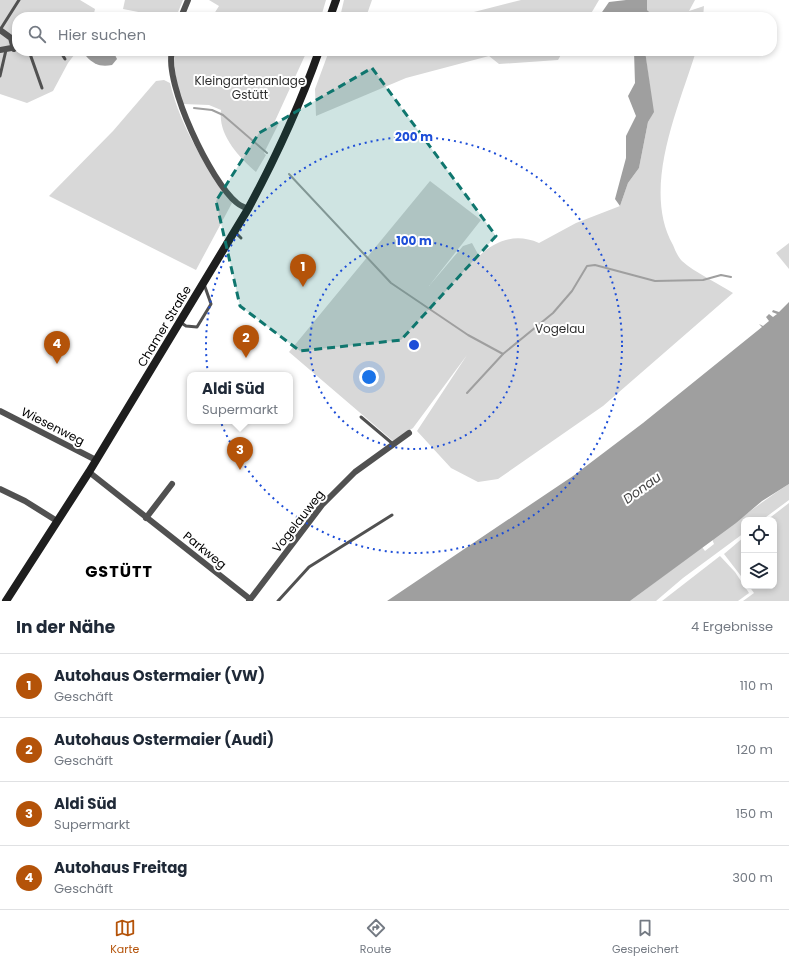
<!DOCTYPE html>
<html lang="de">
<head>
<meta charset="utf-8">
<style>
	:root { --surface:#fff; --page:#f2f2f3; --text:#1f2937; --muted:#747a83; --line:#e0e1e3; --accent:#b45309 }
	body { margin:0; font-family:Poppins,sans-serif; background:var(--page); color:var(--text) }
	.controls { position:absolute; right:12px; bottom:12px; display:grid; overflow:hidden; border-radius:8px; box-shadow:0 2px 6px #0003 }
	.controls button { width:36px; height:36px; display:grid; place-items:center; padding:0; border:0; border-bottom:1px solid var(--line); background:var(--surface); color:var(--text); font:20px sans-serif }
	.you { position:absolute; left:369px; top:377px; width:14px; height:14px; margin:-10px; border:3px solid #fff; border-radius:50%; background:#1a73e8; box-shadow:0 0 0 6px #1a73e833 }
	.badge { display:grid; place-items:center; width:26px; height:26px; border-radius:50%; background:var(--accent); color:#fff; font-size:13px; font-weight:700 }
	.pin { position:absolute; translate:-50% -33px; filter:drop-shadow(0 1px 2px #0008) }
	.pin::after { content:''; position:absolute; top:21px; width:14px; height:12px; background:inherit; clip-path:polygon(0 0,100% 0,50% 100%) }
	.popup { position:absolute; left:187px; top:372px; width:106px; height:52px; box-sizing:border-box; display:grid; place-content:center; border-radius:8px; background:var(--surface); filter:drop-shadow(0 1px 3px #0005); font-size:13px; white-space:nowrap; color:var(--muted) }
	.popup b { font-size:15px; color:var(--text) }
	.popup::after { content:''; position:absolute; left:50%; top:100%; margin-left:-8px; border:8px solid transparent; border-top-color:var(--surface) }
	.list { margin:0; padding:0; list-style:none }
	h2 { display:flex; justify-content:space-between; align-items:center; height:52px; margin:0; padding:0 16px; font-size:17px }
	h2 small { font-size:13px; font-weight:400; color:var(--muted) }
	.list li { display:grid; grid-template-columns:26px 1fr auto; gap:12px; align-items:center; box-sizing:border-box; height:64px; padding:0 16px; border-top:1px solid var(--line) }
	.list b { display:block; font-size:15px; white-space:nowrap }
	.list p { margin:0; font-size:13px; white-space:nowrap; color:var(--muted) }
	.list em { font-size:13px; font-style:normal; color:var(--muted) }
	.icon { flex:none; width:22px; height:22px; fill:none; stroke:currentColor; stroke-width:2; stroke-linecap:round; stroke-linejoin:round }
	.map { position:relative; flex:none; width:789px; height:601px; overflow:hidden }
	.search { position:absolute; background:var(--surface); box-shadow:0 2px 6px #0003; left:12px; right:12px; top:12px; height:44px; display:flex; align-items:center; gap:10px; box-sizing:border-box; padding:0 14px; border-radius:16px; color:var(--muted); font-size:15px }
	.sheet { height:308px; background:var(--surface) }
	nav { display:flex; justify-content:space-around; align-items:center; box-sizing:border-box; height:56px; border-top:1px solid var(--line); background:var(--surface); font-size:11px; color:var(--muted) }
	nav a { display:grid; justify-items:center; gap:2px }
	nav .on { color:var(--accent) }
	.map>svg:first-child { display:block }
	.green { fill:#d8d8d8 }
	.water { fill:#9f9f9f }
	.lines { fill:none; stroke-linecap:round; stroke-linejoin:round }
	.stream { stroke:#9f9f9f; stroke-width:2 }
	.service { stroke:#515151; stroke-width:3 }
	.minor { stroke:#515151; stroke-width:6 }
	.secondary { stroke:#1e1e1e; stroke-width:8 }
	.marked { fill:#0f766e; fill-opacity:0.2; stroke:#0f766e; stroke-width:3; stroke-dasharray:8 5; stroke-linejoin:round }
	.ring { fill:none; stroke:#1d4ed8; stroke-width:2; stroke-dasharray:2 4 }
	.labels { text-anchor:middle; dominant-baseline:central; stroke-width:4; stroke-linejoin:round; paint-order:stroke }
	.park-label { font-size:12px; fill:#2f2f2f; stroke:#fff }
	.street-label { font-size:12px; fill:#000; stroke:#fff }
	.water-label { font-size:13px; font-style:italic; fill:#404040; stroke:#fff }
	.district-label { font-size:16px; font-weight:bold; letter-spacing:1px; fill:#000; stroke:#fff }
	.centre { fill:#1d4ed8; stroke:#fff; stroke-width:2 }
	.ring-label { font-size:12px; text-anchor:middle; font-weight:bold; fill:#1d4ed8; stroke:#fff; stroke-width:4; stroke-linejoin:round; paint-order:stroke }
</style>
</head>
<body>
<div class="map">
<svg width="789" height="601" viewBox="0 0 789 601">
	<rect width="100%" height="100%" fill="#fff"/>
	<g class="green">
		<polygon points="0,0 80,0 95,9 93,17 17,17 17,51 77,51 68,63 53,91 27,103 0,94"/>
		<polygon points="125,0 183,0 176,17 164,17 123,9"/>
		<polygon points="209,0 326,0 321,17 212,17 219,6"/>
		<polygon points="344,0 372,0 366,17 340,17"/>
		<polygon points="521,0 599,0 589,17 462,17 470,13"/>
		<polygon points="647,0 695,0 689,11 704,6 703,17 655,17 647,10"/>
		<path d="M 175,51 L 307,51 L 275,121 L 279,123 L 264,153 L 266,155 L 256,172 C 238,156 218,135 221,110 L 209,105 L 183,104 C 176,85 174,70 175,51 Z"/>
		<polygon points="329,51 563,51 558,60 499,64 489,56 406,78 316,116 315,89"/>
		<path d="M 645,51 L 696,51 C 679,107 641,188 673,245 C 675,250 678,257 682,261 C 694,272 719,284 733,293 L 603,406 L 498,479 L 478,482 L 451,468 L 417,431 L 467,355 L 413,428 L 393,441 L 289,352 L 430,181 L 481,220 L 429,286 L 463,246 L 472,243 L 479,256 C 496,240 516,233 539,243 L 576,223 L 620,206 L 628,183 L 639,168 L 648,122 L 653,112 Z"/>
		<path d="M 164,80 L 170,83 C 181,129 206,166 232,203 L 196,270 L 49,196 L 113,131 L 156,81 Z"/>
		<polygon points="789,243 789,269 776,253"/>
		<path d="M 789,484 L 789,500 L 762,520 L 744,520 L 744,533 L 683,578 L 656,601 L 630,601 L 702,547 L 705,551 L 714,544 L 712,539 C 738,521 762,501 789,484 Z"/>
		<polygon points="789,503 789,601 743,601 754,593 749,586 774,586 774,520 767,520"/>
		<polygon points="744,537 744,580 724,554"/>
		<polygon points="720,556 735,572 749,593 738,601 662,601"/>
	</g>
	<g class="water">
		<polygon points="626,0 647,0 647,10 655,17 603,17 600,15 609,2"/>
		<path d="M 87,51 L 113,51 L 117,59 L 112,65 C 101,67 94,65 86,56 Z"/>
		<polygon points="634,51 645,51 654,112 648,122 639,168 628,183 620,206 615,199 626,158 626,136 636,116 628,96 635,83"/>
		<polygon points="789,302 789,484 762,501 736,523 630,601 387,601 573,476 643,423 762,327 759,324 763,326 769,321 766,317 769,314 773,317 777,314 772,312 773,310 779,312"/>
	</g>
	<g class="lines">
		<g class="stream">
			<polyline points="194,108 212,110 223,115 267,153"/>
			<polyline points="289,174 391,283 468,335 503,354"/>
			<polyline points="467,393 503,354 553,313 572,291 587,266 595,265 655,281 703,280 721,275 731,277"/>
		</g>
		<g class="service">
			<polyline points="0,30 19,0"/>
			<polyline points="29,51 42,88"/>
			<polyline points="60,51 65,59"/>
			<polyline points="0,76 6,50"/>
			<polyline points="235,232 241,238"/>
			<polyline points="180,322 186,326 197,327 211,304 204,284"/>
			<polyline points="361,417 393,444"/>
			<polyline points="278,601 309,567 392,515"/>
		</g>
		<g class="minor">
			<polyline points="81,17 95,15 126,17"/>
			<polyline points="181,17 188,0"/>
			<polyline points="0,30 11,38 14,49"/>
			<polyline points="0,50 17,47"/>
			<path d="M 172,51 C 164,84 211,182 237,203 C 240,206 245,207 248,209"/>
			<polyline points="0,411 96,460"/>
			<polyline points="89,472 250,599"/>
			<polyline points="0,489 25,501 57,521"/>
			<polyline points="146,518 172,484"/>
			<polyline points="249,601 322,505 355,472 409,433"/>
		</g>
		<g class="secondary">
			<polyline points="330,17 336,0"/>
			<path d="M 6,601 L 89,472 L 248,209 C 275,159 300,105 319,51"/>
		</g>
	</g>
	<path class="marked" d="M 372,68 L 496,236 L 401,340 L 300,351 L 240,306 L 216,201 L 259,133 Z"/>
	<g class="ring">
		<circle cx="414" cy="345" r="104"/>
		<circle cx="414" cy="345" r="208"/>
	</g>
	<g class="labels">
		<g class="park-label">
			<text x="250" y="80">Kleingartenanlage<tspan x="250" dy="14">Gstütt</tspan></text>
			<text x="560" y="328">Vogelau</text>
		</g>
		<g class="street-label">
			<text transform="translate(164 326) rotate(-59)">Chamer Straße</text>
			<text transform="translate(53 426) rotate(27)">Wiesenweg</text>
			<text transform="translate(298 521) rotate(-52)">Vogelauweg</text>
			<text transform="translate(205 550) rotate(39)">Parkweg</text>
		</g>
		<g class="water-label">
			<text transform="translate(642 488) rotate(-36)">Donau</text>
		</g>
		<g class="district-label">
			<text x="119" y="571">GSTÜTT</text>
		</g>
	</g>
	<circle cx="414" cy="345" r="6" class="centre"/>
	<g class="ring-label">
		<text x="414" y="141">200 m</text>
		<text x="414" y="245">100 m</text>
	</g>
</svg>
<div class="controls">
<button><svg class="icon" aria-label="locate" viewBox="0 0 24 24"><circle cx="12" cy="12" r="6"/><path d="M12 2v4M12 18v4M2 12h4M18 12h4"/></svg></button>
<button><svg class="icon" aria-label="layers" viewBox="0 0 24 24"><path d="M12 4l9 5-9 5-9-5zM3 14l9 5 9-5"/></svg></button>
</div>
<div class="you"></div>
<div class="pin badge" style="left:303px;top:287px">1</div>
<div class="pin badge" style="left:246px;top:358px">2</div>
<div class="pin badge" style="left:240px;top:470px">3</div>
<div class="popup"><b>Aldi Süd</b>Supermarkt</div>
<div class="pin badge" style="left:57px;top:364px">4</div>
<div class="search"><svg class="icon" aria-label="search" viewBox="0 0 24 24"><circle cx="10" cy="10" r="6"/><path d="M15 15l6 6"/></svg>Hier suchen</div>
</div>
<section class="sheet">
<h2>In der Nähe<small>4 Ergebnisse</small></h2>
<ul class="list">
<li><span class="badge">1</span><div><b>Autohaus Ostermaier (VW)</b><p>Geschäft</p></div><em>110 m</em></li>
<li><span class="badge">2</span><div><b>Autohaus Ostermaier (Audi)</b><p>Geschäft</p></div><em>120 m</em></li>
<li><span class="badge">3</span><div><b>Aldi Süd</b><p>Supermarkt</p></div><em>150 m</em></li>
<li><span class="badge">4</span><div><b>Autohaus Freitag</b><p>Geschäft</p></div><em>300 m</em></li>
</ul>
</section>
<nav>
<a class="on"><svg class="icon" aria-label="map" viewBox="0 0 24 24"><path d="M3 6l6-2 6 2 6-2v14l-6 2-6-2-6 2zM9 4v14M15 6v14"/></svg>Karte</a>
<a><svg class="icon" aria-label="directions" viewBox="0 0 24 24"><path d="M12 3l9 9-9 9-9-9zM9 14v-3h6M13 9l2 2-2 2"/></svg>Route</a>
<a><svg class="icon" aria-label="saved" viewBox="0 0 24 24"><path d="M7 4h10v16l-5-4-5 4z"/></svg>Gespeichert</a>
</nav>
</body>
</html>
